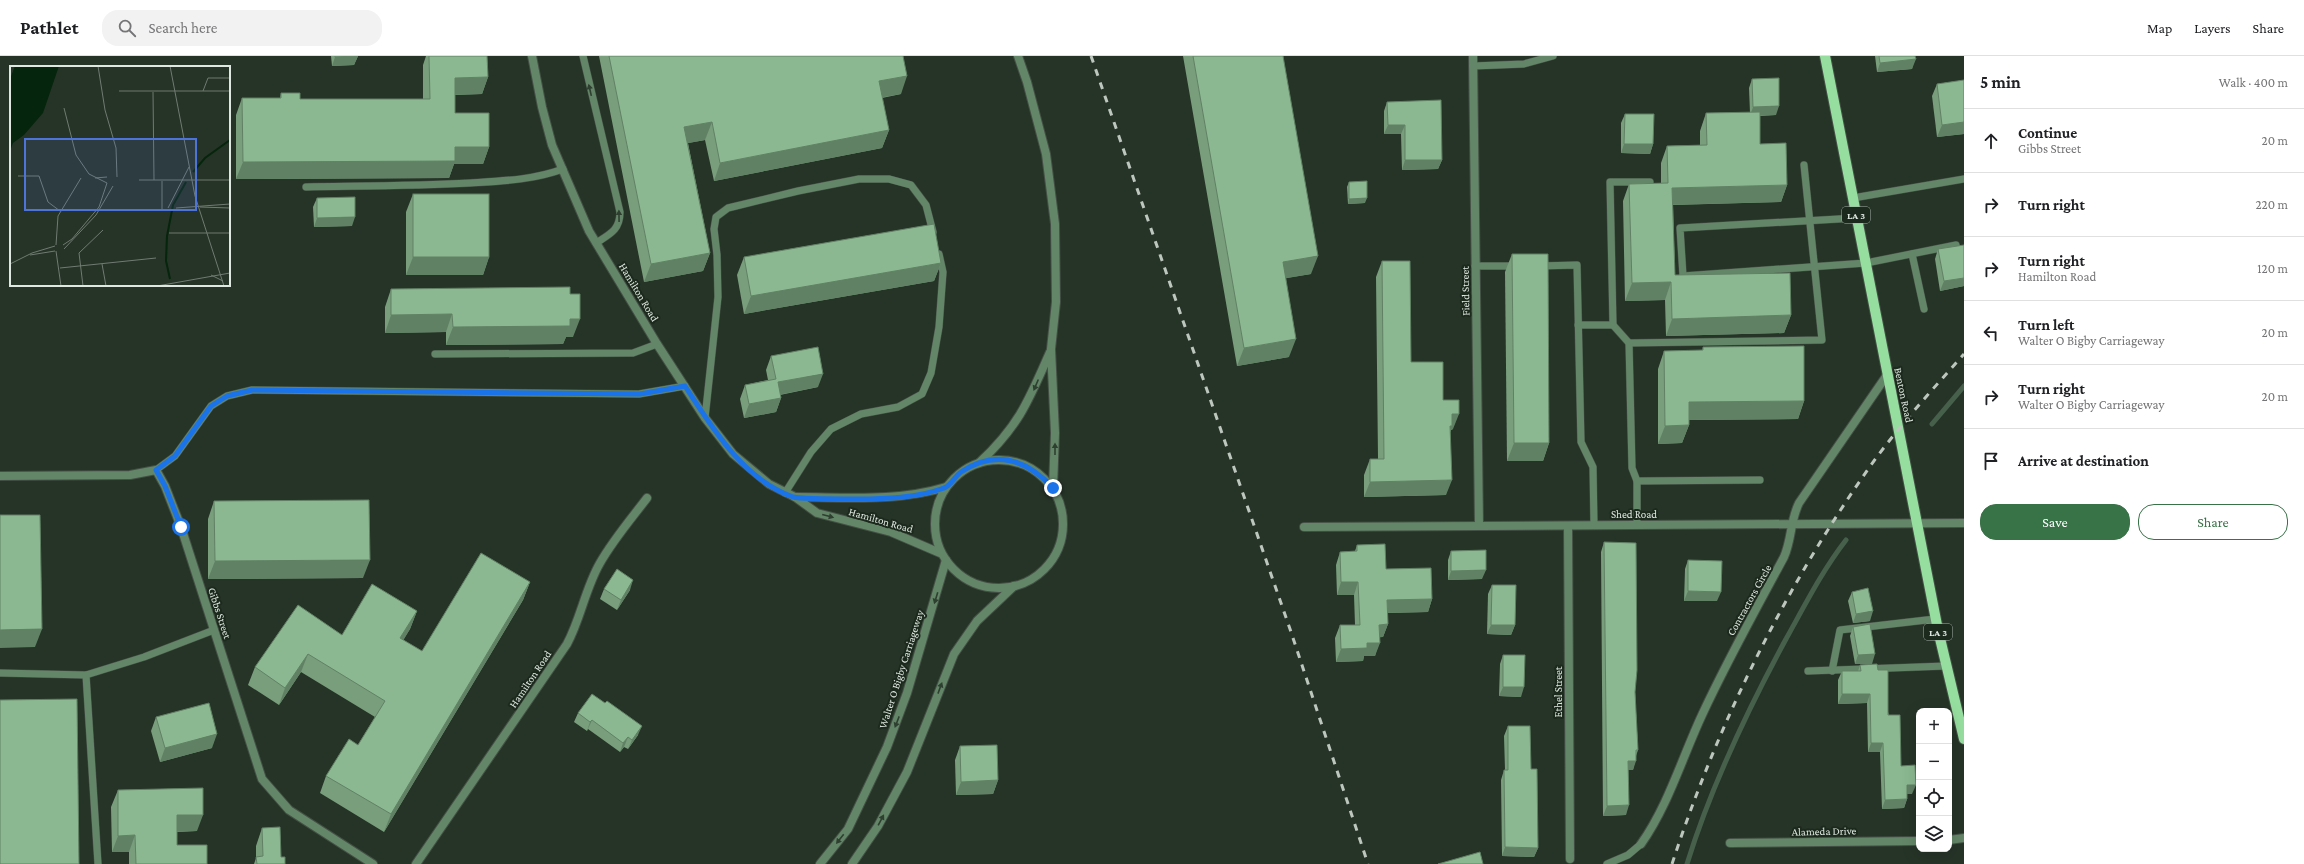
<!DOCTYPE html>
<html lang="en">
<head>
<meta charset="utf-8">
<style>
	:root { --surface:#fff; --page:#f2f2f2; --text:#202124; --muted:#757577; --line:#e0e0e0; --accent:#387247 }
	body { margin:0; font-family:"Crimson Pro",serif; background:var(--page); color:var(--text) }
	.controls { position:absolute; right:12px; bottom:12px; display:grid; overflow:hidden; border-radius:8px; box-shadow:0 4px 16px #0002 }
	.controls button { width:36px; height:36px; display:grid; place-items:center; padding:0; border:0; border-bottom:1px solid var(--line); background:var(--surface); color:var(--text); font:20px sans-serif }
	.stop { position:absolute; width:12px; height:12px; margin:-9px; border:3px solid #1a73e8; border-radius:50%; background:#fff }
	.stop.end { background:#1a73e8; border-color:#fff; box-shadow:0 1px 4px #0008 }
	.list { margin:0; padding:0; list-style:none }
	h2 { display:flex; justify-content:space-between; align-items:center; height:52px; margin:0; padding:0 16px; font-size:17px }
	h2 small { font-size:13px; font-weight:400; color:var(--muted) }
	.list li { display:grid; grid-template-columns:26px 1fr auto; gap:12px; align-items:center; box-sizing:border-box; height:64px; padding:0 16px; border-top:1px solid var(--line) }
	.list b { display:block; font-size:15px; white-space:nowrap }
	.list p { margin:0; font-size:13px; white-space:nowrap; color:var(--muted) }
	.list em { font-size:13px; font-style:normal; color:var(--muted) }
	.actions { display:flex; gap:8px; padding:12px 16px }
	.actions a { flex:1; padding:9px 0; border:1px solid var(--accent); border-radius:16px; text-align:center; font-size:14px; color:var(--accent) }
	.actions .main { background:var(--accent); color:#fff }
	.icon { flex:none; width:22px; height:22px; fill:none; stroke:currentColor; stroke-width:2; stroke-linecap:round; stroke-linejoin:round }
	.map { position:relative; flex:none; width:1964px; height:808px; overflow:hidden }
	header { display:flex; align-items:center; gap:24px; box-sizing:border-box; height:56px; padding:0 20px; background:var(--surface); border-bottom:1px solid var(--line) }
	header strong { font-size:19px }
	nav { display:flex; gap:22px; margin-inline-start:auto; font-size:14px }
	.search { width:280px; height:36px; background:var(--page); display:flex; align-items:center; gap:10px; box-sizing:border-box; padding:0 14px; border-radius:16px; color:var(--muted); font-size:15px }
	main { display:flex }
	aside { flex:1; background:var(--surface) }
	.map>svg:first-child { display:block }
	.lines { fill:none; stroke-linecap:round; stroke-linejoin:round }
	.stream { stroke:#46604c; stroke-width:5 }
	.service-casing { stroke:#445045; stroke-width:8 }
	.minor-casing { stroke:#445045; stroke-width:10 }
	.primary-casing { stroke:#445045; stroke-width:12 }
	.service { stroke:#648668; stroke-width:7 }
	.minor { stroke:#648668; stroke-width:8 }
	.primary { stroke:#96de9f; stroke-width:10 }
	.rail { stroke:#bdc7be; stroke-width:3; stroke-dasharray:7 7; stroke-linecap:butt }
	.wall { fill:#789e7c }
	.shaded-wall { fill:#618165 }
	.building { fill:#8bb890; stroke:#618165 }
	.oneway { fill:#2e4030 }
	.route { stroke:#1a73e8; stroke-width:5 }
	.labels { text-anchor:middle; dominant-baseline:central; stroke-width:4; stroke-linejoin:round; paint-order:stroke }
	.shield { fill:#1c291d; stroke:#a4afa6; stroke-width:1 }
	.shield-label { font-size:10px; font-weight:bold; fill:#dfe8e0 }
	.street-label { font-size:11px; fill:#dfe8e0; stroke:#1c291d }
	.inset-river { fill:none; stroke:#05250c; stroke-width:2 }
	.inset-road { fill:none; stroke:#707b71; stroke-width:1 }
	.view { fill:#4e74da; fill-opacity:0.15; stroke:#4e74da; stroke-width:2 }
	.inset-edge { fill:none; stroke:#dfe8e0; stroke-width:2 }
</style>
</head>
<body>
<header>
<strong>Pathlet</strong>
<div class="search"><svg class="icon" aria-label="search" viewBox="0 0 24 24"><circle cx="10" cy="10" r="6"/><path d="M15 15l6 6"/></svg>Search here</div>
<nav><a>Map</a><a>Layers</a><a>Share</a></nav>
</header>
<main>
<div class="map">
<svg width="1964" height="808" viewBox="0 0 1964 808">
	<rect width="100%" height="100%" fill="#263327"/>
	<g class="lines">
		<g class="stream">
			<polyline points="1932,368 1964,330"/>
			<path d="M 1687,808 C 1711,730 1747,655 1786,583 C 1805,549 1822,515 1846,484"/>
		</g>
		<defs>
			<g id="service">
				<path d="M 583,0 L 620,156 C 620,174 610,178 596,187"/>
				<polyline points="1473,10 1524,8 1553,0"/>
				<path d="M 306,131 C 360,130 415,130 470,127 C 502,125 533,124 563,113"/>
				<polyline points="1853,142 1964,123"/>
				<polyline points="1856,162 1680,172 1683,220 1866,207 1956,189"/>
				<polyline points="1912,198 1924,253"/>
				<polyline points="1475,210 1517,210"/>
				<polyline points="1539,210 1577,209 1581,386 1593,411 1594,469"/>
				<polyline points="1578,269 1613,269"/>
				<polyline points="1629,287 1822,284 1804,109"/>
				<polyline points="435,298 633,297 657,288"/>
				<polyline points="705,362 718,241 717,199 714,173 716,161 728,152 798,135 859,123 889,123 911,129 926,149 933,176"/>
				<polyline points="156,414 175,400 211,350 227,340 252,334 639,338 685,330"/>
				<polyline points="1637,425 1760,424"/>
				<polyline points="785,437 811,396 831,373 861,358 898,351 922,338 931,317 939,271 943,216 939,198"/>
				<polyline points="1637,469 1637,425 1632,412 1629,287 1613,269 1610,126 1650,126"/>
				<polyline points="1808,615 1946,610"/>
				<polyline points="1832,615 1840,574 1935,563"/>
				<polyline points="0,617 86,619"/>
				<polyline points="98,808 86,619 144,601 214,574"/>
				<polyline points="1607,808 1628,799 1641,788"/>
			</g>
			<g id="minor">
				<polyline points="532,0 542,51 552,89 589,175 657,288 705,362 733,398 769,428 795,441 817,457 891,476 940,497"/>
				<polyline points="1018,0 1027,26 1046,98 1055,168 1056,246 1051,293 1055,377 1053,432"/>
				<polyline points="1473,0 1479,470"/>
				<circle cx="999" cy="468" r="64"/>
				<path d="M 979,407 C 1019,370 1029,344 1050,296"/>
				<polyline points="0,420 130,419 156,414 165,430 181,471 262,723 289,754 373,808"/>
				<path d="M 795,441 C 846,441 896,446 946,431"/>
				<polyline points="1568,470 1570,803"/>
				<polyline points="1304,471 1964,467"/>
				<polyline points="1949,784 1964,782"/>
				<polyline points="1730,787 1919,785"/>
				<path d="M 1641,788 C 1668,750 1682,702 1702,659 C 1727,605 1756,553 1784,501 C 1792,483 1790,465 1799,447 L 1887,319"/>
				<path d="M 416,808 L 567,588 C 581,562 585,533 600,507 C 613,484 631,463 647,442"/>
				<polyline points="820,808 848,773 887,691 907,637 946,504"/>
				<polyline points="852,808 878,770 907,716 954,598 977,565 1014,530"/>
			</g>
			<polyline id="primary" points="1825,0 1938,574 1964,683"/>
		</defs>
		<use href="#service" class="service-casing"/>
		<use href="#minor" class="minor-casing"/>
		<use href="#primary" class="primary-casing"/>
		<use href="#service" class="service"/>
		<use href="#minor" class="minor"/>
		<use href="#primary" class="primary"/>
		<g class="rail">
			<polyline points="1091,0 1290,573 1368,808"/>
			<path d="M 1672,808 C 1718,667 1785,531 1871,409 C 1899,370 1932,334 1964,298"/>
		</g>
	</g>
	<g class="wall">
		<polygon points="331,0 358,0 354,9 332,10"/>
		<polygon points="426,0 487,0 488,21 482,38 455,39 455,57 489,91 483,108 454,108 449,122 236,123 236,59 242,42 280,42 281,37 300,43 423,43 423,9"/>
		<polygon points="599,0 903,0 901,38 882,42 889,74 882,92 714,125 705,84 688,87 710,197 703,215 644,226"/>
		<polygon points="1183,0 1283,0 1311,218 1286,222 1289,301 1237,310"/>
		<polygon points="1875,0 1915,0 1912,13 1877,16"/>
		<polygon points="1752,23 1776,59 1760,60 1760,88 1787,129 1781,146 1673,149 1675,219 1791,259 1784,277 1666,280 1665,244 1625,245 1623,145 1629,128 1661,127 1661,107 1667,90 1700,89 1700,75 1706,57 1750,57 1749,32"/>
		<polygon points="1964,24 1964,78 1937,81 1932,40 1937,28"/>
		<polygon points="1387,46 1442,104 1438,113 1402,114 1401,78 1384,78 1384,55"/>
		<polygon points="1625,58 1653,88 1650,98 1621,97 1621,67"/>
		<polygon points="1349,126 1365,147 1348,148 1347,131"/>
		<polygon points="413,138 489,201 483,219 406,219 406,156"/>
		<polygon points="317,142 352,170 314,171 313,151"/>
		<polygon points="1964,189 1964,230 1940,235 1935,203 1938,193"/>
		<polygon points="1512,198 1549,387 1543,405 1507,405 1505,216"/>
		<polygon points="744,201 941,207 934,225 744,258 737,219"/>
		<polygon points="1382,205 1411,306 1443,344 1453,373 1451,374 1450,376 1446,439 1364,441 1364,419 1370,403 1378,403 1376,221"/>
		<polygon points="391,233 570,238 573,281 566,281 563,288 446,289 446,276 385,277 385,251"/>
		<polygon points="1703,291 1804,345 1798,363 1689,364 1689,369 1682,387 1658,388 1658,313 1664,295 1702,295"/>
		<polygon points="771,300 818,331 780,339 781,342 776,356 744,362 740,343 745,329 768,324 766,314"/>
		<polygon points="214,445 363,522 208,523 208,463"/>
		<polygon points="1604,486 1635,636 1638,694 1636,700 1633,714 1628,714 1626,759 1603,760 1601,496"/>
		<polygon points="1357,489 1386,513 1432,543 1428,556 1387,557 1388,568 1383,581 1380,581 1375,600 1364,600 1363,605 1336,606 1335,582 1340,569 1355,569 1354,539 1337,539 1336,509 1340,496 1355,495"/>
		<polygon points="1451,495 1482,523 1448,524 1448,504"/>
		<polygon points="1688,504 1717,545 1684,545 1685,513"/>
		<polygon points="530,526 523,544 384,776 320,737 326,720 358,689 375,661 301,616 279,649 248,629 255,611 342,579 417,555 410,573 403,584 422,595"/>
		<polygon points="1492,529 1515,569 1511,579 1487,578 1488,538"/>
		<polygon points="604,533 630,534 617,554 600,543"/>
		<polygon points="1852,536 1870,565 1853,567 1848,545"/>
		<polygon points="1853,571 1872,608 1855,608 1850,580"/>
		<polygon points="1503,599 1521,641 1499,640 1500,608"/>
		<polygon points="1860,609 1878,614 1901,710 1912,738 1907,738 1907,743 1904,752 1882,753 1880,696 1868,696 1867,647 1838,648 1838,624 1842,615 1858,615"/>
		<polygon points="578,657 638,679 628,693 624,691 620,696 588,673 587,675 574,666"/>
		<polygon points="156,661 212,692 160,706 151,675"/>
		<polygon points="1508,670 1531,713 1538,792 1534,801 1502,800 1501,724 1504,714 1505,714 1504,680"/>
		<polygon points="960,690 998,724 993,738 956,739 955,704"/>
		<polygon points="118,734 197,775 177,776 177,789 207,808 129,808 129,796 112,796 111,751"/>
		<polygon points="262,772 281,801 285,808 254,808 256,802 256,790"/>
	</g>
	<g class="shaded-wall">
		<polygon points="358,0 354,9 332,10 335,1"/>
		<polygon points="1916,3 1912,13 1877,16 1880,7"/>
		<polygon points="907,20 901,38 873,43 879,25"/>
		<polygon points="488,21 482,38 449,39 455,22"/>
		<polygon points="1779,50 1776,59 1750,60 1753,51"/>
		<polygon points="712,66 705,84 678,89 684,71"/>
		<polygon points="1964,66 1964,78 1937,81 1942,69"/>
		<polygon points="1388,69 1405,69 1401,78 1384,78"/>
		<polygon points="889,74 882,92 714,125 720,107"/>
		<polygon points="1624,88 1653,88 1650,98 1621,97"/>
		<polygon points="455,91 489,91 483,108 454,108 449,122 236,123 243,106"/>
		<polygon points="1405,104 1442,104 1438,113 1402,114"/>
		<polygon points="1787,129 1781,146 1666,149 1672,132"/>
		<polygon points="1367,142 1365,147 1348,148 1349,143"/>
		<polygon points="355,161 352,170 314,171 317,162"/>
		<polygon points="710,197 703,215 644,226 651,208"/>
		<polygon points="1318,200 1311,218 1276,224 1283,206"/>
		<polygon points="413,201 489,201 483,219 406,219"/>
		<polygon points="941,207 934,225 744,258 751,240"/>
		<polygon points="1964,222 1964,230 1940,235 1944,225"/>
		<polygon points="1671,226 1665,244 1625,245 1632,227"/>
		<polygon points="452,258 446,276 385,277 391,259"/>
		<polygon points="1791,259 1784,277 1666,280 1672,263"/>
		<polygon points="570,263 580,263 573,281 566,281 563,288 446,289 453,271"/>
		<polygon points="1296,283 1289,301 1237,310 1244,292"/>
		<polygon points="823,318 818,331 773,340 778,326"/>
		<polygon points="781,342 776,356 744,362 749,348"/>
		<polygon points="1804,345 1798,363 1682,364 1689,346"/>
		<polygon points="1452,358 1459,358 1453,373 1451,374 1447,386"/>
		<polygon points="1689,369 1682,387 1658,388 1665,370"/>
		<polygon points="1514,387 1549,387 1543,405 1507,405"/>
		<polygon points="1452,424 1446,439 1364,441 1370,426"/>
		<polygon points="370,504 363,522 208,523 215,505"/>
		<polygon points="1486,514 1482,523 1448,524 1451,515"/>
		<polygon points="633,524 630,534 617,554 621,544"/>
		<polygon points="530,526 523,544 384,776 391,758"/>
		<polygon points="1341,526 1358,526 1354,539 1337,539"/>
		<polygon points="1688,535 1721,536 1717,545 1684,545"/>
		<polygon points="1432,543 1428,556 1382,557 1387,544"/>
		<polygon points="417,555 410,573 394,600 400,582"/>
		<polygon points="1873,555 1870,565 1853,567 1856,558"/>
		<polygon points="1388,568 1383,581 1374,582 1379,569"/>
		<polygon points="1491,569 1515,569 1511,579 1487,578"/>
		<polygon points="42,573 35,591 0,592 0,574"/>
		<polygon points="1367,587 1380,587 1375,600 1364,600 1363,605 1336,606 1341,593"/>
		<polygon points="308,598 301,616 279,649 285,632"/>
		<polygon points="1875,598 1872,608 1855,608 1858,599"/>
		<polygon points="1503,631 1524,631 1521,641 1499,640"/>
		<polygon points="1842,638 1870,638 1867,647 1838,648"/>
		<polygon points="592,664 588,673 587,675 590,666"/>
		<polygon points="642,670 638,679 628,693 632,684"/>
		<polygon points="217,678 212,692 160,706 165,692"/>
		<polygon points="628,681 624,691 620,696 623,687"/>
		<polygon points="1871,687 1883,687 1880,696 1868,696"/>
		<polygon points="1628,705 1636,705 1633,714 1624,714"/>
		<polygon points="998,724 993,738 956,739 961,726"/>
		<polygon points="1907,729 1916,729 1912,738 1903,738"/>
		<polygon points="1907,743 1904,752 1882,753 1885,744"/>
		<polygon points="1629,749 1626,759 1603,760 1607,750"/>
		<polygon points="177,759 203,759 197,775 171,776"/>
		<polygon points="135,779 129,796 112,796 118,780"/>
		<polygon points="1505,791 1538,792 1534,801 1502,800"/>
	</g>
	<g class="building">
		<polygon points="335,0 356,0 335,1"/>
		<polygon points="429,0 487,0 488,21 455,22 455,57 489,57 489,91 455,91 455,105 243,106 242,42 281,42 281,37 300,37 300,43 430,43"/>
		<polygon points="609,0 903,0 907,20 879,25 889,74 720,107 712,66 684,71 710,197 651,208"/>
		<polygon points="1193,0 1283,0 1318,200 1283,206 1296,283 1244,292"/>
		<polygon points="1879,0 1915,0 1916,3 1880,7"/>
		<polygon points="1779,22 1779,50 1753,51 1752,23"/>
		<polygon points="1964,24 1964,66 1942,69 1937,28"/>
		<polygon points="1441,44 1442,104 1405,104 1405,69 1388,69 1387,46"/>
		<polygon points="1760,56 1760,88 1786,87 1787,129 1672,132 1675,219 1790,217 1791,259 1672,263 1671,226 1632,227 1629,128 1668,127 1667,90 1707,89 1706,57"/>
		<polygon points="1625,58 1654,58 1653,88 1624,88"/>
		<polygon points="1367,125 1367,142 1349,143 1349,126"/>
		<rect x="413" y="138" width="76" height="63"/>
		<polygon points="355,141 355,161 317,162 317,142"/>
		<polygon points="934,168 941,207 751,240 744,201"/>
		<polygon points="1964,189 1964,222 1944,225 1938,193"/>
		<polygon points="1512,198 1548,198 1549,387 1514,387"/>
		<polygon points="1382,205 1410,205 1411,306 1443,306 1443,344 1459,344 1459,358 1452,358 1452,370 1450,370 1452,424 1370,426 1370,403 1384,403"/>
		<polygon points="570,231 570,238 580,238 580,263 570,263 570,270 453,271 452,258 391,259 391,233"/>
		<polygon points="1804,290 1804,345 1689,346 1689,369 1665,370 1664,295 1703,294 1703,291"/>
		<polygon points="818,291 823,318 778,326 781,342 749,348 745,329 776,323 771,300"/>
		<polygon points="369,444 370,504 215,505 214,445"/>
		<polygon points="0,459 40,459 42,573 0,574"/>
		<polygon points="1604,486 1636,487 1637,614 1635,636 1638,694 1636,694 1636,705 1628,705 1629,749 1607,750"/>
		<polygon points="1385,488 1386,513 1431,512 1432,543 1387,544 1388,568 1379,569 1380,587 1367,587 1367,592 1341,593 1340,569 1360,569 1358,526 1341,526 1340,496 1357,495 1357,489"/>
		<polygon points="1486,494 1486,514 1451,515 1451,495"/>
		<polygon points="481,497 530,526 391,758 326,720 349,683 358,689 385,645 308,598 285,632 255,611 298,549 342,579 372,528 417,555 400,582 422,595"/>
		<polygon points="1688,504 1722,505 1721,536 1688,535"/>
		<polygon points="617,513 633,524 621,544 604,533"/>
		<polygon points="1492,529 1516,529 1515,569 1491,569"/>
		<polygon points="1868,532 1873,555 1856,558 1852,536"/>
		<polygon points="1870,568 1875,598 1858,599 1853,571"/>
		<polygon points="1503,599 1525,599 1524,631 1503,631"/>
		<polygon points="1877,608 1878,614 1888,614 1888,659 1900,659 1901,710 1915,709 1916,729 1907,729 1907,743 1885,744 1883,687 1871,687 1870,638 1842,638 1842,615 1861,615 1860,609"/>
		<polygon points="592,638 605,647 607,645 642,670 632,684 628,681 623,687 592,664 590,666 578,657"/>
		<polygon points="77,643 79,808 0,808 0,644"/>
		<polygon points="209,647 217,678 165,692 156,661"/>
		<polygon points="1508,670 1530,670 1531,713 1537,713 1538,792 1505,791 1504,714 1508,714"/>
		<polygon points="997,689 998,724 961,726 960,690"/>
		<polygon points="203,732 203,759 177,759 177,789 207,789 207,808 136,808 135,779 118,780 118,734"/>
		<polygon points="280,771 281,801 285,801 285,808 257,808 256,801 263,800 262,772"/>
		<polygon points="1480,796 1483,808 1438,808"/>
	</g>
	<defs><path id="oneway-solid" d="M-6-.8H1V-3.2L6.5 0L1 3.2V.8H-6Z"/></defs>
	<g class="oneway">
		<use href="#oneway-solid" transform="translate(590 34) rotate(-103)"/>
		<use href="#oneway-solid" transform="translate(619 160) rotate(-91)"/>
		<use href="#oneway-solid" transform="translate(1036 329) rotate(113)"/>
		<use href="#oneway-solid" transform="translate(1055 393) rotate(-90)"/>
		<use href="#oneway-solid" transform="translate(828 460) rotate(15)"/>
		<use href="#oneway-solid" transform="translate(936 542) rotate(107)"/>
		<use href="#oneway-solid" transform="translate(940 632) rotate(-70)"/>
		<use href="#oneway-solid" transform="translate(897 666) rotate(111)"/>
		<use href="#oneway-solid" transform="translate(881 764) rotate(-62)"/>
		<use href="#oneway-solid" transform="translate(840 783) rotate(128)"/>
	</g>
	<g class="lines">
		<path class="route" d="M 181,471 L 165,430 L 156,414 L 175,400 L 211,350 L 227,340 L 252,334 L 640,338 L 685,330 C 713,373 743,423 793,441 C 801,443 846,443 857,443 C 885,443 917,442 944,432 C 951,430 955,420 961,416 C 996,393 1027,404 1053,432"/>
	</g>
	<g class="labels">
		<g class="shield">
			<rect x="1842" y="151" width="28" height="16" rx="3"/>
			<rect x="1924" y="568" width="28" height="16" rx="3"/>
		</g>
		<g class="shield-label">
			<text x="1856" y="159">LA 3</text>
			<text x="1938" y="576">LA 3</text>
		</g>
		<g class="street-label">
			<text transform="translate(1465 235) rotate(-91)">Field Street</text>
			<text transform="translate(639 236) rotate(59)">Hamilton Road</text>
			<text transform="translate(1904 339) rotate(78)">Benton Road</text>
			<text x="1634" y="458">Shed Road</text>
			<text transform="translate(881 464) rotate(16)">Hamilton Road</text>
			<text transform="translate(1749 544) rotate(-61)">Contractors Circle</text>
			<text transform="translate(220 557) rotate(72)">Gibbs Street</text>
			<text transform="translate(901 613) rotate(-72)">Walter O Bigby Carriageway</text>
			<text transform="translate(530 623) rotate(-56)">Hamilton Road</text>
			<text transform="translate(1558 636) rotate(-90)">Ethel Street</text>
			<text transform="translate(1824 775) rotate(-1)">Alameda Drive</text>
		</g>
	</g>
	<g transform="translate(10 10)">
		<rect width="220" height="220" fill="#263327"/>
		<path d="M 5,0 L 49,0 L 33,47 L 14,69 L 3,77 L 0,85 L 0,13 Z" fill="#05250c"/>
		<path class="inset-river" d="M 183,106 L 195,92 L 220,74M 160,213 L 156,195 L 157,170 L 163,139 L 176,116"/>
		<path class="inset-road" d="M 88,0 L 95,44 L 106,82 L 107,111M 160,0 L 185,130 L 214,220M 109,25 L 220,25M 193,25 L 198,12 L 219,12M 143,26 L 144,114M 54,42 L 66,89 L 79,108 L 97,117M 8,110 L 29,110 L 38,136 L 50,145M 85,112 L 97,111M 129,114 L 220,114M 152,115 L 152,143M 190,141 L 220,142M 158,142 L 179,101M 166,142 L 220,138M 159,167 L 220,167M 46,179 L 48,150 L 71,112M 53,179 L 62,173 L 89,141 L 97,117M 54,183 L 86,149 L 103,120M 46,185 L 51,220M 20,189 L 45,185M 0,198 L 22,187 L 45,180M 92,198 L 96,220M 50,202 L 146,192M 201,209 L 213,215M 73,220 L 69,187 L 93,164M 147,220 L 220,207"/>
		<path class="view" d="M 15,73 L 186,73 L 186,144 L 15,144 Z"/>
		<rect width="220" height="220" class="inset-edge"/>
	</g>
</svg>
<div class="controls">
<button>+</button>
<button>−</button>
<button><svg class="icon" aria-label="locate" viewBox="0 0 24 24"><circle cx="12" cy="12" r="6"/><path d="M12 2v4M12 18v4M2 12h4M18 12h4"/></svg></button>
<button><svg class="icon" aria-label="layers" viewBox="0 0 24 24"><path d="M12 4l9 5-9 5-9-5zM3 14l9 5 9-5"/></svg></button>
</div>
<div class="stop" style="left:181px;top:471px"></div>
<div class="stop end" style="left:1053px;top:432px"></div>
</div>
<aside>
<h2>5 min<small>Walk · 400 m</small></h2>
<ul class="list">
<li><svg class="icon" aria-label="ahead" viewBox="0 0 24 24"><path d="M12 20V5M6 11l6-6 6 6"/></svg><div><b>Continue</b><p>Gibbs Street</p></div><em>20 m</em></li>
<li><svg class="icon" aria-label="right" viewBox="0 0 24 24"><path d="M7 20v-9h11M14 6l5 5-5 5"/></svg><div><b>Turn right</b></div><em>220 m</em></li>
<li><svg class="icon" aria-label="right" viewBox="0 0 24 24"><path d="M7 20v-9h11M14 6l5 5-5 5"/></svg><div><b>Turn right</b><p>Hamilton Road</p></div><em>120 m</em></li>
<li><svg class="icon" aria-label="left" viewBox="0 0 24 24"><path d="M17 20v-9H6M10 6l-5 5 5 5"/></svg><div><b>Turn left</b><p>Walter O Bigby Carriageway</p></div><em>20 m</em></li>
<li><svg class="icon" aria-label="right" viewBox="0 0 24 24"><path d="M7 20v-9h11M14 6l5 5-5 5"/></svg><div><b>Turn right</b><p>Walter O Bigby Carriageway</p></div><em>20 m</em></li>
<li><svg class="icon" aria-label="arrive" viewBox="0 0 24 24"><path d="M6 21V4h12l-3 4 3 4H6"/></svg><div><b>Arrive at destination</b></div></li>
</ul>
<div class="actions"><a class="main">Save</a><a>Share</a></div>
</aside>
</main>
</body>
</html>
